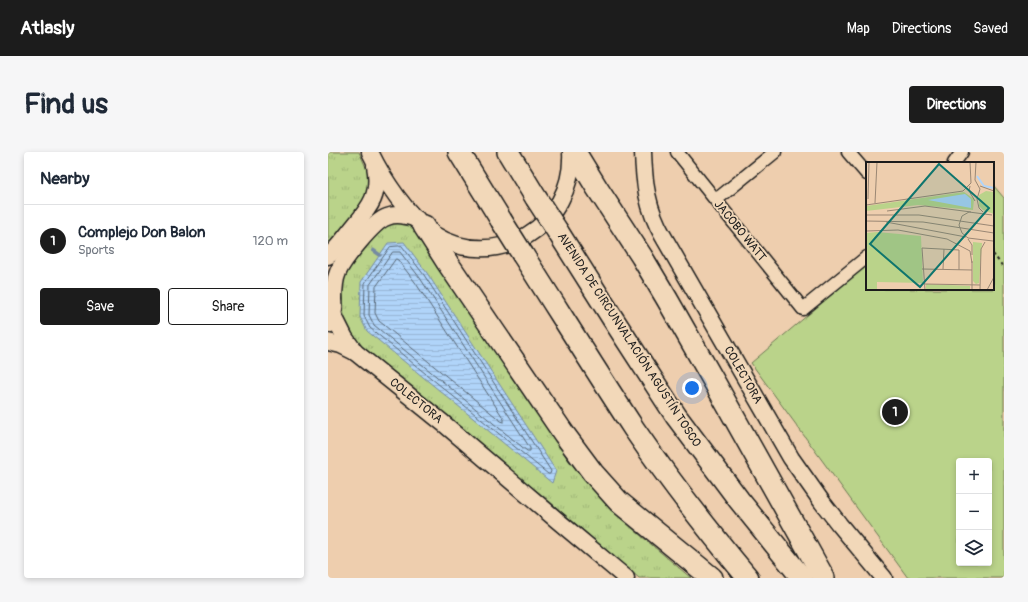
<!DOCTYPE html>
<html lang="en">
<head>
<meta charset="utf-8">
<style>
	:root { --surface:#fff; --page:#f6f6f7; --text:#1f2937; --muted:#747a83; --line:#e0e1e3; --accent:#1c1c1c }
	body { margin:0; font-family:Pangolin,sans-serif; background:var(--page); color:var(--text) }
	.controls { position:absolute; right:12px; bottom:12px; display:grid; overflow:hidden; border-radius:4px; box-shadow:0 2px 6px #0003 }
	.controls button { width:36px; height:36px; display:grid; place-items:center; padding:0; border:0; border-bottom:1px solid var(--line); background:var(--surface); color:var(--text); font:20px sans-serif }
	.you { position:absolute; left:364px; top:236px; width:14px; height:14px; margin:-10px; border:3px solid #fff; border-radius:50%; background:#1a73e8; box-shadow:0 0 0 6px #1a73e833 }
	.badge { display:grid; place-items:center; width:26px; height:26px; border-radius:50%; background:var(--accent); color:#fff; font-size:13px; font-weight:700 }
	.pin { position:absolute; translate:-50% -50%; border:2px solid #fff; box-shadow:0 1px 4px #0006 }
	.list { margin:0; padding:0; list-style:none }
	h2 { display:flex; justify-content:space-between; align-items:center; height:52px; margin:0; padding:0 16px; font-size:17px }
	h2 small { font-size:13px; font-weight:400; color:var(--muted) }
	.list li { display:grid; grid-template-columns:26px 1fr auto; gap:12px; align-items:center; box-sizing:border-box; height:72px; padding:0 16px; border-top:1px solid var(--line) }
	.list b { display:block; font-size:15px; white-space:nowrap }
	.list p { margin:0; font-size:13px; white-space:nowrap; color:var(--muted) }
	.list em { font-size:13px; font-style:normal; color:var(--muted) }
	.actions { display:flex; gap:8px; padding:12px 16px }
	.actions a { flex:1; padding:9px 0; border:1px solid var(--accent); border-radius:4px; text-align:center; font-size:14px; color:var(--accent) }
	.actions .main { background:var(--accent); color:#fff }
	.icon { flex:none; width:22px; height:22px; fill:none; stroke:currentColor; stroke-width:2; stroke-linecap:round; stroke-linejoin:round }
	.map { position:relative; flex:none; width:676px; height:426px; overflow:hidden; border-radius:4px }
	header { display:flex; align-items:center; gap:24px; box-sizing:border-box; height:56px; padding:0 20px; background:var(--accent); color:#fff }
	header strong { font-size:19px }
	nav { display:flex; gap:22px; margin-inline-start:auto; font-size:14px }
	.intro { display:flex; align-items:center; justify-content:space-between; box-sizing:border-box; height:96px; padding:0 24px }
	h1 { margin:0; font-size:28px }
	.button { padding:10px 18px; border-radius:4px; background:var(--accent); color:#fff; font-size:14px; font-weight:700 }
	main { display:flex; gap:24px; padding:0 24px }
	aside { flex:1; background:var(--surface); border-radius:4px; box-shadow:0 2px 6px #0003 }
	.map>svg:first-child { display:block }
	.grass { fill:url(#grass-tufts); stroke:#6b7853 }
	.park { fill:#bad38a; stroke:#6b7853; fill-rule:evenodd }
	.water { fill:url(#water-rules); stroke:#758aa1 }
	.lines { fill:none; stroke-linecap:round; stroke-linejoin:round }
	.shore { stroke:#576674; stroke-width:1 }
	.stream { stroke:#758aa1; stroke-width:3.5 }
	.minor-casing { stroke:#1c1c1c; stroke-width:15 }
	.secondary-casing { stroke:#1c1c1c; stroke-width:19 }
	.motorway-casing { stroke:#1c1c1c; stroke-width:24 }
	.path { stroke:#1c1c1c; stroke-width:2; stroke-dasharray:3 3; stroke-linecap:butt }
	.minor { stroke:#f2d8b9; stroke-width:12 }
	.secondary { stroke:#f2d8b9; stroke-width:16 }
	.motorway { stroke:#f2d8b9; stroke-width:21 }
	.motorway-bridge-casing { stroke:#1c1c1c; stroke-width:24; stroke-linecap:butt }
	.motorway-bridge { stroke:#f2d8b9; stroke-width:21 }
	.labels { text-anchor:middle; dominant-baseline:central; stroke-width:3.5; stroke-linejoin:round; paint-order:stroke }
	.street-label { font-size:12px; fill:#1c1c1c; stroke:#f2d8b9 }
	.inset-river { fill:none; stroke:#b0d4f9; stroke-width:2 }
	.inset-road { fill:none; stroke:#9a8774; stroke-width:1 }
	.view { fill:#0f766e; fill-opacity:0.15; stroke:#0f766e; stroke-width:2 }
	.inset-edge { fill:none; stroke:#1c1c1c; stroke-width:2 }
</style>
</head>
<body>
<header>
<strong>Atlasly</strong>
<nav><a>Map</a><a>Directions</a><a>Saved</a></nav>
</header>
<div class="intro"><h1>Find us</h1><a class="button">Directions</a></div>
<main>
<aside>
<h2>Nearby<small></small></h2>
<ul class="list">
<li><span class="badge">1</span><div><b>Complejo Don Balon</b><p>Sports</p></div><em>120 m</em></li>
</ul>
<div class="actions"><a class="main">Save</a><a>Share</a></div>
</aside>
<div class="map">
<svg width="676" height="426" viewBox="0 0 676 426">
	<defs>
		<pattern id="grass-tufts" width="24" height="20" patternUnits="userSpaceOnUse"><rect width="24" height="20" fill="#bad38a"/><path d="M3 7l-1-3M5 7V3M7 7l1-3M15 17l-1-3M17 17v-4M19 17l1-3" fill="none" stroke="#9fb576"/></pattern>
		<pattern id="water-rules" width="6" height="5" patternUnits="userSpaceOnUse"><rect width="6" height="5" fill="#b0d4f9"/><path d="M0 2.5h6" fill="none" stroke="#97b5d5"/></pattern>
	</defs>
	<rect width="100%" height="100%" fill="#eeceae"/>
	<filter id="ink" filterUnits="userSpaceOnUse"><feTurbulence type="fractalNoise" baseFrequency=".025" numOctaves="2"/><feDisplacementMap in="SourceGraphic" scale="8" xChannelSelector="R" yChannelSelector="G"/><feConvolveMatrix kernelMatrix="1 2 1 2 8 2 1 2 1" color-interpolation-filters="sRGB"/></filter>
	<g filter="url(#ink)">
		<g class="grass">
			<polygon points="0,0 31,0 41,22 41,31 38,48 0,95"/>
			<path d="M 63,70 C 68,71 75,70 79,72 C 91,77 105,101 113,112 L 241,309 L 286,361 L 363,426 L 311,426 L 214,343 L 84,239 L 52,209 L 26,190 L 18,177 L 15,157 L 13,135 L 18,118 L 51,76 Z"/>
		</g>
		<path class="park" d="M 665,33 L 676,46 L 676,426 L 580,426 L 423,211 L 539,113 L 539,137 L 665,137 ZM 631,309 L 661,309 L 661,411 L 631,411 Z"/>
		<polygon class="water" points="76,90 99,121 228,319 224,331 39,179 32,165 33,130 60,91"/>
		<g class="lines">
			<g class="shore">
				<polygon points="74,94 96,123 223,319 222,322 220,322 42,176 36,164 37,131 62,95"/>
				<polygon points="65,100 72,100 92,126 202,296 202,299 199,299 46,173 41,163 42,133"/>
				<polygon points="68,107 70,108 87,130 176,267 176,270 173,269 51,169 47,161 48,135"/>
			</g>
			<polyline class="stream" points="45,98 52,103"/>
			<defs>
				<g id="minor">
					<polyline points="349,0 475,157 539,105"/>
					<polyline points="520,0 539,22"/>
					<polyline points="626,11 634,0"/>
					<polyline points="388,48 447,0"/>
				</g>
				<g id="secondary">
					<path d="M 42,0 C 55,27 80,65 105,82 C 168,122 247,73 243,0"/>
					<path d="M 315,0 C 316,32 319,56 335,84 L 463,306 L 494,350 L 511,372 L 556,426"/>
					<path d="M 0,104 C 9,97 16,87 23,78 C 41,56 53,44 47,14"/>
					<path d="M 6,148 C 6,138 6,129 10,120 C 15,108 46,69 59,65 C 69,61 79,64 89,67"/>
					<polyline points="5,162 17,186 27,200"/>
					<path d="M 0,173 C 7,162 8,150 4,138"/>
					<polyline points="0,190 13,193 27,200 115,271 230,369 298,426"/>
				</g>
				<g id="motorway">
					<polyline points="131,0 173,68"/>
					<polyline points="180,0 208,46"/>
					<polyline points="247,0 269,36 314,105 339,147 388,233 496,426"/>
					<polyline points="96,74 119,110 236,282 265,321 291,350 384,426"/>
					<polyline points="230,80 285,167 348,264 411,348 474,426"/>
					<path d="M 195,103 C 232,161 268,219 306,277 C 341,328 380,378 420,426"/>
				</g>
			</defs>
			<use href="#minor" class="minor-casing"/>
			<use href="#secondary" class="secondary-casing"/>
			<use href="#motorway" class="motorway-casing"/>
			<polyline class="path" points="665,102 676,116"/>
			<use href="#minor" class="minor"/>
			<use href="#secondary" class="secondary"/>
			<use href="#motorway" class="motorway"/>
			<defs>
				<g id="motorway-bridge">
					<polyline points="208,46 230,80"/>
					<polyline points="173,68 195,103"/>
				</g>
			</defs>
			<use href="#motorway-bridge" class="motorway-bridge-casing"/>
			<use href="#motorway-bridge" class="motorway-bridge"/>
		</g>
	</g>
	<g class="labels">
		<g class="street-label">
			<text transform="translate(412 79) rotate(51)">JACOBO WATT</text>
			<text transform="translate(301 188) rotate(57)">AVENIDA DE CIRCUNVALACIÓN AGUSTÍN TOSCO</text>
			<text transform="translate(415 223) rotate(60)">COLECTORA</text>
			<text transform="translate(88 249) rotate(39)">COLECTORA</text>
		</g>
	</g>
	<g transform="translate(538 10)">
		<rect width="128" height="128" fill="#eeceae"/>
		<path d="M 120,29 L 128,30 L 128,52 L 117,48 L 113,44 L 113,33 ZM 98,30 L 108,37 L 107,48 L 52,43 L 0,49 L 0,44 ZM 107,80 L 116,81 L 113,121 L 110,122 L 107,119 Z" fill="#bad38a"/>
		<path d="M 11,70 L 55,74 L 57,121 L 11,120 L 11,128 L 0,128 L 0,71 ZM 60,122 L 104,124 L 104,128 L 60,128 Z" fill="#bad38a"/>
		<path d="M 99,32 L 105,37 L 105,46 L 62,38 Z" fill="#b0d4f9"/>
		<path class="inset-river" d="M 111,14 L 118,24 L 128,26"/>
		<path class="inset-road" d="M 110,0 L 109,18 L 114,27 L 111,37 L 113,46 L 117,50M 104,24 L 103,29 L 109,39M 114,24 L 128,29M 2,37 L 3,0M 9,41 L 11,0M 0,43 L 97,29 L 105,21 L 104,0M 21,49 L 59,44 L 105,50M 0,53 L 53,53 L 128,64M 126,53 L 103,50 L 96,54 L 93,63 L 96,71 L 102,76 L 127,79M 0,59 L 57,60 L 128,71M 20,60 L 100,75M 0,69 L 32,68 L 81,77 L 104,89 L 106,101M 102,77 L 106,83 L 106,93M 56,107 L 106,108M 77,107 L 78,87M 59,122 L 114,123M 59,128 L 56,86 L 93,88 L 93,108M 106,128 L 106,99M 114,128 L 115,87 L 119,80M 121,128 L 128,115"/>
		<path class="view" d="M 73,2 L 123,46 L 54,125 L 4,82 Z"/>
		<rect width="128" height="128" class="inset-edge"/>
	</g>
</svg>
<div class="controls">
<button>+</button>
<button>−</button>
<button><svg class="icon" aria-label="layers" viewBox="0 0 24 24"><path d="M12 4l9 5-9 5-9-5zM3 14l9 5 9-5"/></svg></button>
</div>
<div class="you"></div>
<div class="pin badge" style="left:567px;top:260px">1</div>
</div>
</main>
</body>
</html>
